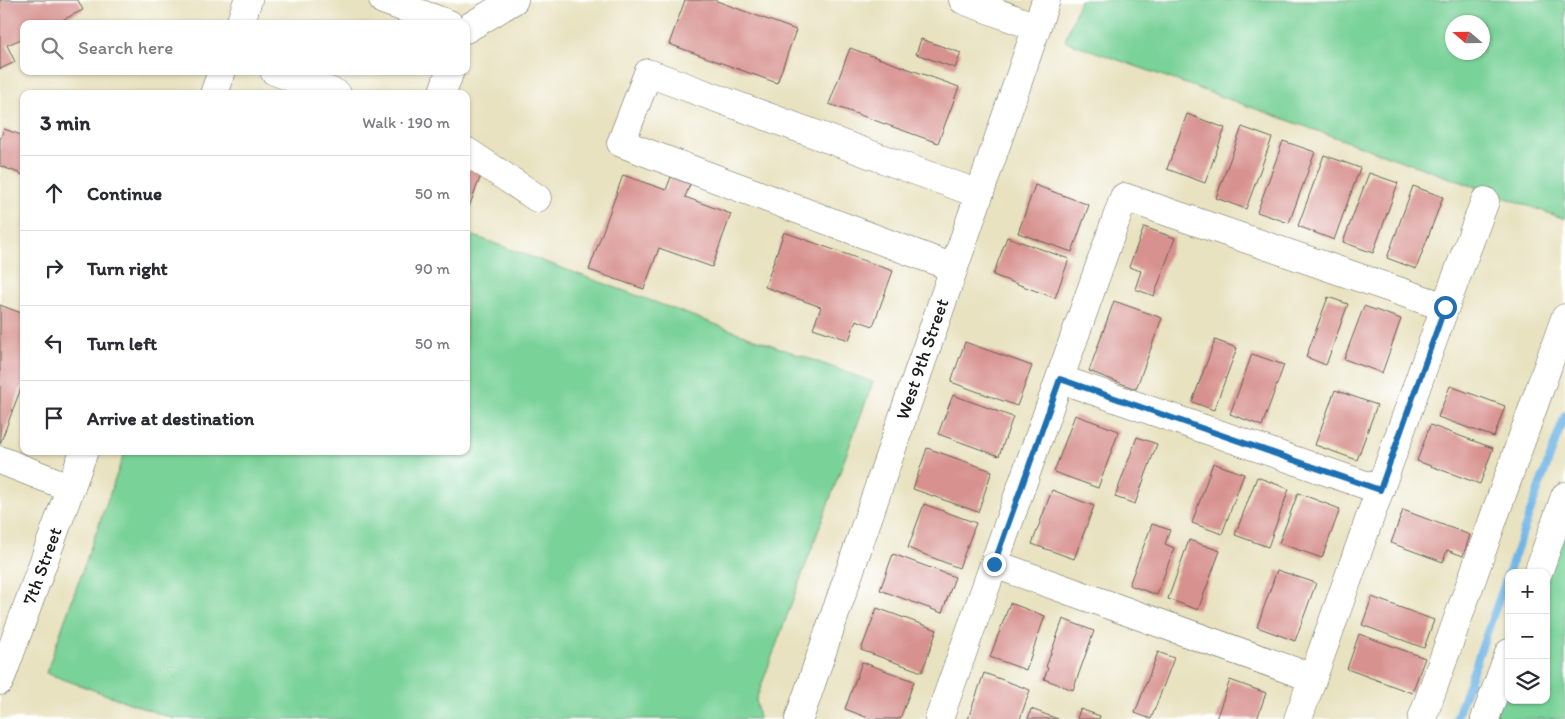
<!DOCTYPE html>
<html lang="en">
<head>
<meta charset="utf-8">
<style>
	:root { --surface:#fff; --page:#f7f7f7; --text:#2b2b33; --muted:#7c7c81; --line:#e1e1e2 }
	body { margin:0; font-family:Itim,sans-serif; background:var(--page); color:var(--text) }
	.controls { position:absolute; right:15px; bottom:15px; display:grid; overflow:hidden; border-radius:10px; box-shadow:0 1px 4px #0004 }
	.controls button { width:45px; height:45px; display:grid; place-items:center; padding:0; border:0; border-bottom:1px solid var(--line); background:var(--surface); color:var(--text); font:25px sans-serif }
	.compass { position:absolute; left:1445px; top:15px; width:45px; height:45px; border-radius:50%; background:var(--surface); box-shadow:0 1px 4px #0004; rotate:290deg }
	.stop { position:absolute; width:15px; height:15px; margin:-11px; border:4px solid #1f6fb2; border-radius:50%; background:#fff }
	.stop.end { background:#1f6fb2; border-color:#fff; box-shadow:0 1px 5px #0008 }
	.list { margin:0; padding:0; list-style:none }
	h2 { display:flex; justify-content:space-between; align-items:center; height:65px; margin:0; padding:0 20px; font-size:21px }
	h2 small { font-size:16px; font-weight:400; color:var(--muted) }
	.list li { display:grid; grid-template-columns:32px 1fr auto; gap:15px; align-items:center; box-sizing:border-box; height:75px; padding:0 20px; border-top:1px solid var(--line) }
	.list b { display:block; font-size:19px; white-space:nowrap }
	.list em { font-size:16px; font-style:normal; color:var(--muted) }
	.icon { flex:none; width:28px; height:28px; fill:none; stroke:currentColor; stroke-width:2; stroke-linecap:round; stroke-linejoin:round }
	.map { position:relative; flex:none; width:1565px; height:719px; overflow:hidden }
	.search { position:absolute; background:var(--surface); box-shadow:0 1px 4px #0004; left:20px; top:20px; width:450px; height:55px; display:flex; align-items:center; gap:12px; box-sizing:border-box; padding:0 18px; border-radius:10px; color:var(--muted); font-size:19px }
	.panel { position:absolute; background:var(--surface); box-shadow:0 1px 4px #0004; left:20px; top:90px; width:450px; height:365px; border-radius:10px }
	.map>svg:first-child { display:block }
	.green { fill:#79d298; stroke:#4a775a; fill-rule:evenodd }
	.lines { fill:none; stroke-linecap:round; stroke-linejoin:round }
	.stream { stroke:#70b5e6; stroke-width:8 }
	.building { fill:#d7918e }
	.minor-casing { stroke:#636155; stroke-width:29 }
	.minor { stroke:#fff; stroke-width:28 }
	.route { stroke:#1f6fb2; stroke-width:6 }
	.labels { text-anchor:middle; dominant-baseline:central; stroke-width:4.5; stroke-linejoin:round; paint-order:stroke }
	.street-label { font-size:19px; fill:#1c1c1c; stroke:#fff }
</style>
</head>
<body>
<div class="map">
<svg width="1565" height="719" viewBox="0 0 1565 719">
	<rect width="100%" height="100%" fill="#fff"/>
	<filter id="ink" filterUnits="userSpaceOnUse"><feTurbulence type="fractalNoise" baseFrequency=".02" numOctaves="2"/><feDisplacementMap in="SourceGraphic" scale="10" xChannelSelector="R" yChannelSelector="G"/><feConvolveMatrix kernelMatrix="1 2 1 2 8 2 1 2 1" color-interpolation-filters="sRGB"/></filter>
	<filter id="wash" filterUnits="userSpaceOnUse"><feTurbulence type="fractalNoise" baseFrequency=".0096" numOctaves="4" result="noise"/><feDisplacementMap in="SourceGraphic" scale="20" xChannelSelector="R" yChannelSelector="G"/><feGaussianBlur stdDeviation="1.12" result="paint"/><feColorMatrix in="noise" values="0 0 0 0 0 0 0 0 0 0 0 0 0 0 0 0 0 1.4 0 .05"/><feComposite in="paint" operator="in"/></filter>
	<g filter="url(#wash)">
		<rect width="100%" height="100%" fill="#e8e2c0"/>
		<g class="green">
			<path d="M 1080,0 L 1565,0 L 1565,219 L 1065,41 ZM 1452,22 L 1482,22 L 1482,52 L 1452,52 Z"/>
			<polygon points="466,233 873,382 756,700 759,719 174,719 46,673 125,451 466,451"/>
			<polygon points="1565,517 1565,719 1494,719 1509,677 1509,700 1546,700 1546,573"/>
		</g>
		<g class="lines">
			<polyline class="stream" points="1456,719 1565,415"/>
		</g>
		<g id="blocks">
			<g class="building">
				<polygon points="0,0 78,0 83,10 54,24 24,24 24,38 7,45 15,62 0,69"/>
				<polygon points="685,0 714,0 796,30 777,83 669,44"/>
				<polygon points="921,39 961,53 955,68 916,54"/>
				<polygon points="850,48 959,87 938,143 829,104"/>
				<polygon points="1187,114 1225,128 1205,183 1167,169"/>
				<polygon points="1242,127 1272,138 1246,209 1216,198"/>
				<polygon points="4,129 24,136 24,175 0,166 0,139"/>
				<polygon points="1283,141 1315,152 1289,223 1257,212"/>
				<polygon points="1324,155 1360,168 1334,240 1298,226"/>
				<polygon points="466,164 483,170 466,215"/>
				<polygon points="1369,173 1398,183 1373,253 1343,242"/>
				<polygon points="623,175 666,190 671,177 690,184 685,197 731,214 712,267 659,248 644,289 589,270"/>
				<polygon points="1035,185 1089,205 1072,252 1018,233"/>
				<polygon points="1413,186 1443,197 1416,269 1387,258"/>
				<polygon points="1144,227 1175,238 1154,296 1135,289 1141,271 1129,267"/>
				<polygon points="784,232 893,271 873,326 856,320 849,340 813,328 821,307 765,287"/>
				<polygon points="1007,237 1069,259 1055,298 993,275"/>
				<polygon points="1328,297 1348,304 1326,365 1306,357"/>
				<polygon points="1114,301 1162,318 1136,389 1089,371"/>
				<polygon points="0,305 24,314 24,380 0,444"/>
				<polygon points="1364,306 1401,319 1382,373 1344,359"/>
				<polygon points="1215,340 1237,348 1214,410 1192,402"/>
				<polygon points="965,342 1032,366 1017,406 951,382"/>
				<polygon points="1252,354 1284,365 1262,426 1230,414"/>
				<polygon points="1450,386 1505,406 1494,437 1438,417"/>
				<polygon points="1335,390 1377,405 1357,460 1315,445"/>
				<polygon points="953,395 1013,417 999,456 938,434"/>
				<polygon points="1075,415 1119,431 1098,488 1054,472"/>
				<polygon points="1430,425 1493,448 1480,484 1417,461"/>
				<polygon points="1137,437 1157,444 1135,504 1115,497"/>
				<polygon points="927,448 992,471 978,512 913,489"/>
				<polygon points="1213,463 1244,474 1222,534 1192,523"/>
				<polygon points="1257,477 1289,489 1268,547 1235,535"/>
				<polygon points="1052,490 1094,506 1074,559 1032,544"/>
				<polygon points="1298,493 1340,509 1322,558 1279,543"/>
				<polygon points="924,504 976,523 959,568 908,548"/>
				<polygon points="1403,510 1470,535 1463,556 1447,550 1443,562 1391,543"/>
				<polygon points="1152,524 1170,530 1165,544 1174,548 1157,595 1129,585"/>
				<polygon points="1189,540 1220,551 1198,610 1168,599"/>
				<polygon points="893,554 955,577 942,613 880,590"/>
				<polygon points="1277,570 1316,583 1295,641 1257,627"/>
				<polygon points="1372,597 1434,620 1424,648 1362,625"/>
				<polygon points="1010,603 1045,616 1026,670 990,657"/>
				<polygon points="877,608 937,630 922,672 861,650"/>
				<polygon points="1063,619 1094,631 1073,690 1044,679 1048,668 1046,667"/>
				<polygon points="1359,634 1425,658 1412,693 1347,669"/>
				<polygon points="1158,652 1174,658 1151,719 1135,713"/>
				<polygon points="862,662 914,681 900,719 871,719 845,709"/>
				<polygon points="984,673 1030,690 1020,719 968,719"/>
				<polygon points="1230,680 1266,693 1257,719 1216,719"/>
				<polygon points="1031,709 1058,719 1028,719"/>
				<polygon points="1080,709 1100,716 1099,719 1077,719"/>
			</g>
		</g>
	</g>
	<g filter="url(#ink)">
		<use href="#blocks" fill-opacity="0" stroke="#636155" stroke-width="1"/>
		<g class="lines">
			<defs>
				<g id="minor">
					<polyline points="383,0 449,24"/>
					<polyline points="963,0 1036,27"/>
					<polyline points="240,24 248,0"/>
					<polyline points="466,29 514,0"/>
					<polyline points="274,71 337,94"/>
					<polyline points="214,94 222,71"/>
					<polyline points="442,94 450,71"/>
					<polyline points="466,151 537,198"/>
					<polyline points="954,268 621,143 648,73 979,194"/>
					<polyline points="1060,379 1380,490"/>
					<polyline points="0,460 71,488"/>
					<polyline points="994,564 1313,678"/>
					<polyline points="1538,573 1565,496"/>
					<polyline points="0,681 84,451"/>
					<polyline points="799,719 1046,0"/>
					<polyline points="939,719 1124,197 1445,307"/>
					<polyline points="1298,719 1445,307 1485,201"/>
					<polyline points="1422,719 1565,318"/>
					<polyline points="1485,719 1509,653"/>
				</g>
			</defs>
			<use href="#minor" class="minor-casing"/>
			<use href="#minor" class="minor"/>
		</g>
	</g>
	<g class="lines" filter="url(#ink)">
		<polyline class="route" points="994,564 1060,379 1380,490 1445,307"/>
	</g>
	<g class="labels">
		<g class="street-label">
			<text transform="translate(922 359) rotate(-71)">West 9th Street</text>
			<text transform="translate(42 566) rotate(-70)">7th Street</text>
		</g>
	</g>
</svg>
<div class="controls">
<button>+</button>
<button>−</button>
<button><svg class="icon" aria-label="layers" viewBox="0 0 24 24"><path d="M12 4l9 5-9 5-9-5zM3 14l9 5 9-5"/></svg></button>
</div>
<svg class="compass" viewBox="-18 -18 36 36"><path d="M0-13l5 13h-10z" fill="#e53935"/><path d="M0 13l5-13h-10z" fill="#7c7c81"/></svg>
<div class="stop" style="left:1445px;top:307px"></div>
<div class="stop end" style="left:994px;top:564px"></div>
<div class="search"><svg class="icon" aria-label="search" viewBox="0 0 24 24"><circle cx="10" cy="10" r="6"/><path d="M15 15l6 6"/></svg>Search here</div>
<section class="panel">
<h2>3 min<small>Walk · 190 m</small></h2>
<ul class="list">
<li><svg class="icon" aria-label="ahead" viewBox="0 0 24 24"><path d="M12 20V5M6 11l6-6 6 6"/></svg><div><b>Continue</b></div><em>50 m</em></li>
<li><svg class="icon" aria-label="right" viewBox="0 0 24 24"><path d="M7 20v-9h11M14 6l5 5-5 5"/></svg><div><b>Turn right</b></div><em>90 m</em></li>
<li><svg class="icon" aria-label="left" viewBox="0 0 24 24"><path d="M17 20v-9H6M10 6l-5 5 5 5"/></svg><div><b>Turn left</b></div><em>50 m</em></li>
<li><svg class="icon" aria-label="arrive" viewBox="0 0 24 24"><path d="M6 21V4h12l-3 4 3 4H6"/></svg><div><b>Arrive at destination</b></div></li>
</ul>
</section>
</div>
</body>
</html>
